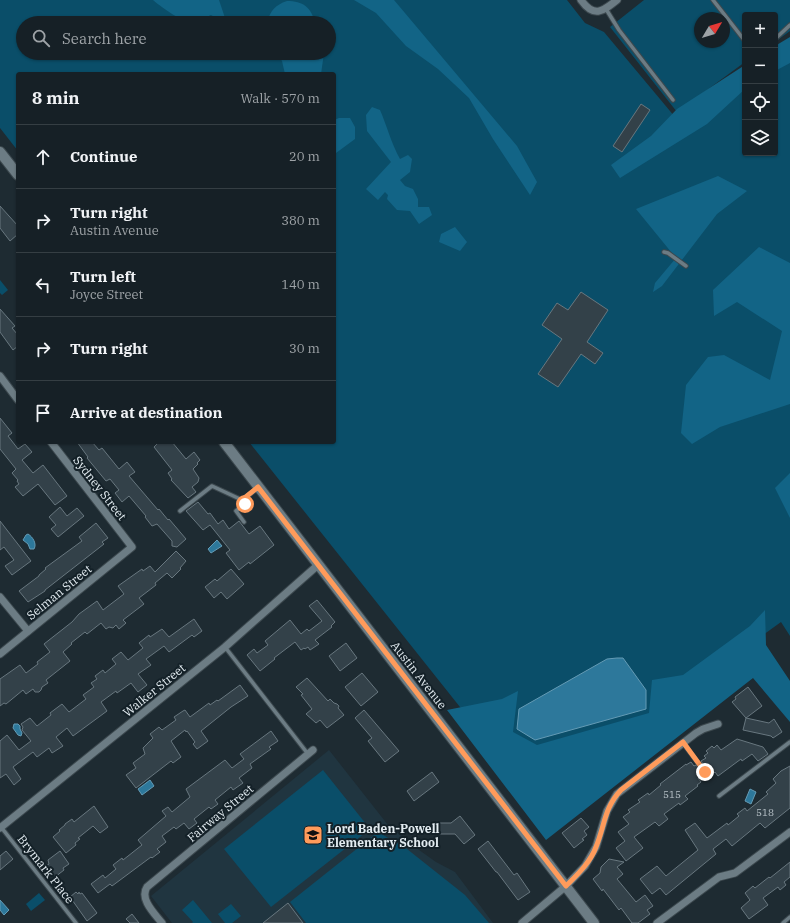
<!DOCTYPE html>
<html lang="en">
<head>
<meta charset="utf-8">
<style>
	:root { --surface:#162026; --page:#1f282e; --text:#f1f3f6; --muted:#9ea3a7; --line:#353e43 }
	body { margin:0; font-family:"IBM Plex Serif",serif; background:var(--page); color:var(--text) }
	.controls { position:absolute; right:12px; top:12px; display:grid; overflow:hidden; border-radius:4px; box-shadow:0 1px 3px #0004 }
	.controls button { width:36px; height:36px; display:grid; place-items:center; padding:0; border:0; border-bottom:1px solid var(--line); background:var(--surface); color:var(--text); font:20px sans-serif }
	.compass { position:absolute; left:694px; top:12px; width:36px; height:36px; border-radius:50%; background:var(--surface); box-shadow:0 1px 3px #0004; rotate:52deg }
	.stop { position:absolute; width:12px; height:12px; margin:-9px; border:3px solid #ff9b5b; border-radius:50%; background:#fff }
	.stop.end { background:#ff9b5b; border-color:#fff; box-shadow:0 1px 4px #0008 }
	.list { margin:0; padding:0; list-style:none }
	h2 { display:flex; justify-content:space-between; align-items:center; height:52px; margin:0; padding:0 16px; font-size:17px }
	h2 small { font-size:13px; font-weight:400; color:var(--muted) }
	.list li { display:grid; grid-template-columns:26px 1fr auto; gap:12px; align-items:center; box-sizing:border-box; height:64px; padding:0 16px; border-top:1px solid var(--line) }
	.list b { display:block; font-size:15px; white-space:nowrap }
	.list p { margin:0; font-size:13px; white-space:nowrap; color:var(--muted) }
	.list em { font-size:13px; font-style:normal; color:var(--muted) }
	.icon { flex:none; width:22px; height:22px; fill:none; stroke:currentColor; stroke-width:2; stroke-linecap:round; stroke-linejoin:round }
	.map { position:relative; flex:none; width:790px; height:923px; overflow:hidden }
	.search { position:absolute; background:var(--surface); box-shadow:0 1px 3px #0004; left:16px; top:16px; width:320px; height:44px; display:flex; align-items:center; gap:10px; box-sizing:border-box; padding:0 14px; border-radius:22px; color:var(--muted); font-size:15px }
	.panel { position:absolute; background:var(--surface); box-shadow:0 1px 3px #0004; left:16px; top:72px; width:320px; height:372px; border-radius:4px }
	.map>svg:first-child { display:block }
	.built { fill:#203540 }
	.green { fill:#0a4e69; fill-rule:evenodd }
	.forest { fill:#126486 }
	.water { fill:#2d789b; stroke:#649bb5 }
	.building { fill:#334149; stroke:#68777f }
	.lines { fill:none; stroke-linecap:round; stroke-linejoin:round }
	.lane-casing { stroke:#3c484e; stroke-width:5.5 }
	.street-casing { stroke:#3c484e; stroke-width:9 }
	.secondary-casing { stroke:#3c484e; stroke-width:12 }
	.lane { stroke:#6c7c84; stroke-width:3.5 }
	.street { stroke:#6c7c84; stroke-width:7 }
	.secondary { stroke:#6c7c84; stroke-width:10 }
	.route { stroke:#ff9b5b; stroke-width:5 }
	.labels { text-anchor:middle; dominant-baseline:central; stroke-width:4; stroke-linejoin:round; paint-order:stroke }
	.number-label { font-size:10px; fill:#b7c1c7 }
	.street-label { font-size:12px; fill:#e3ecf1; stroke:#142128 }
	.poi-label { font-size:12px; font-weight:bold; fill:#e3ecf1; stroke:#142128; text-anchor:start }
</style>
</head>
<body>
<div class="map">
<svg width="790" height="923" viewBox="0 0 790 923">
	<rect width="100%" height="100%" fill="#1e2b32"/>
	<polygon class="built" points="329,750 388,825 412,845 436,862 455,872 493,923 172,923 151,896"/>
	<g class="green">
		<path d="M 0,0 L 567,0 L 585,23 L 604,32 L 680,123 L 745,72 L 745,153 L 775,153 L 775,49 L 790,38 L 790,636 L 781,622 L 534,800 L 249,442 L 334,442 L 334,74 L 18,74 L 18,151 L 0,128 ZM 23,23 L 329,23 L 329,53 L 23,53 Z"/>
		<path d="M 644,0 L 790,0 L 790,31 L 775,42 L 775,15 L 745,15 L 745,62 L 677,112 L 610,27 ZM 700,18 L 724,18 L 724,42 L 700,42 Z"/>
		<polygon points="0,280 8,290 2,295 0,293"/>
		<polygon points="323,770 370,829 271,907 224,849"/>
		<polygon points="378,832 407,849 465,895 489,923 306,923 290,902"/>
		<polygon points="39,893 45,900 31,911 26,904"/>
		<polygon points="193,900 212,923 192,923 193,922 182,910"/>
		<polygon points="231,904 241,916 232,923 225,923 218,914"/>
	</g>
	<g class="forest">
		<path d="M 153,0 L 219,0 L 226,21 L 226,23 L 220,23 L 218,19 L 211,15 C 204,18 197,22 189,21 C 180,21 160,6 153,0 Z"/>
		<polygon points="354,0 394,0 517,146 537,182 530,195 493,139 469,98 438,69 406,46 376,13"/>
		<path d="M 287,1 C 303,1 311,7 315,23 L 267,23 C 270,11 275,5 287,1 Z"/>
		<polygon points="790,37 790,63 775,71 775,46"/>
		<polygon points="276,53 324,53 321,74 285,74 282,61"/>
		<polygon points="745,65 745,89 707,124 620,178 611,165 651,136 677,109"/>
		<path d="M 372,107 L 380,110 C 387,126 391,143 400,159 L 408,155 L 412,159 L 410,172 L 400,180 L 405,186 L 413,189 L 418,199 L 418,207 L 429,207 L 432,215 L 419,224 L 410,211 L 397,210 L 387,199 L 388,195 L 385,192 L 378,200 L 366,189 L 391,162 L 367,131 L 366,115 Z"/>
		<polygon points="339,118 350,118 355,127 355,139 336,153 334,152 336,141 334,138 334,120"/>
		<polygon points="718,176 747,191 717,214 662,286 653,292 655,283 676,258 636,209"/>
		<polygon points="455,227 467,242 460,251 439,242 441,234"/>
		<polygon points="759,247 790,263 790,404 720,427 692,444 681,433 686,385 708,357 724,355 770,380 782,331 737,302 714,316 713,290"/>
		<polygon points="790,473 790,518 775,488"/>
		<polygon points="765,610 766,645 790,681 790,722 753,678 546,840 447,710 502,699 518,691 513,732 537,745 649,713 652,680 683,675 750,626"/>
	</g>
	<g class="water">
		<path d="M 28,534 C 33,537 37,544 34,549 L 30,549 L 28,544 L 23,540 L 26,535 Z"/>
		<polygon points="217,540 222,546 211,553 208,549"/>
		<polygon points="617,658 623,658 646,690 646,709 535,740 517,729 519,709 607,659"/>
		<polygon points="14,724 18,724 20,726 20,729 22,733 21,736 18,735 13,728"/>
		<polygon points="150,780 154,786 142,795 138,789"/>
		<polygon points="750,789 756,792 751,804 745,801"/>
		<polygon points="0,900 9,910 4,915 0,910"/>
	</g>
	<g class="building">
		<polygon points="641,104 650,110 622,152 613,146"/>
		<polygon points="0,206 18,226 18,234 10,241 0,228"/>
		<polygon points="581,292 608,310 587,342 603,353 595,364 581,354 558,387 538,374 562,339 542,325 557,303 568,310"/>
		<polygon points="0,309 15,326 12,328 18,335 18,346 13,350 0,332"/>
		<polygon points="0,418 12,433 8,436 18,449 25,444 32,452 22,460 33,473 43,465 67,496 55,505 38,484 23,496 15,487 19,484 17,481 18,480 12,473 16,469 0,449"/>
		<polygon points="77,442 92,442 99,450 102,448 119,469 127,462 135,472 129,476 158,510 159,509 168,520 169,519 186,539 177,547 172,546 172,541 157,524 152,526 145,517 146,516 129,496 122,502 115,493 119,490 110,479 106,481 87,458 88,457"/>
		<polygon points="159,442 172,442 186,459 194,452 200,460 197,463 198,464 193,469 199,478 198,482 192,487 196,492 188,498 171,480 172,479 168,473 172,470 154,447"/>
		<polygon points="198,502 208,514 210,513 218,524 223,520 229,529 239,521 249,534 260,526 274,545 250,564 249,562 239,570 226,553 230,550 210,525 203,530 186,511"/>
		<polygon points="60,507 67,516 77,508 84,516 58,537 51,529 56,525 49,517"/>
		<polygon points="0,521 31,561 12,575 5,566 14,560 4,547 0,550"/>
		<polygon points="96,523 108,538 102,542 104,544 45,590 45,591 28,602 19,591 39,576 39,575 46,569 45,568 82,541 79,537"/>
		<polygon points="176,551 186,561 180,568 181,569 172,578 167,573 155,583 156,585 139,598 144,604 123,620 126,623 119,629 116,625 113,628 109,627 106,629 101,623 87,634 85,632 71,643 72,644 63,652 70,661 46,680 48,683 42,687 41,690 39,692 35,692 33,689 26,694 23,690 6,704 4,703 0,706 0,679 20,665 26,673 38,664 37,662 50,652 44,644 72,622 79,614 97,601 103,610 124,594 118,586 142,569 143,571 150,566 155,572"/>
		<polygon points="231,569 244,584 227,599 221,592 214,598 205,587 215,579 217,581"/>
		<polygon points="317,600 335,622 331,626 332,627 315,640 319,644 310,650 308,647 305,649 304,648 301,650 295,642 274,658 275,659 260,671 247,655 254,649 257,653 268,645 265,641 290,620 301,634 307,629 309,631 322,621 309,606"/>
		<polygon points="194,619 202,631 194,637 192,635 169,652 164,646 146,659 151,665 138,674 147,685 138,692 131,683 117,693 116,691 101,702 107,711 73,736 67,728 56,737 63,746 52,753 49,748 37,757 33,752 13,767 21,779 14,785 6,774 0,778 0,741 7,735 19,750 31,741 22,730 23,727 21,724 30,718 37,726 51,715 50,713 62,704 69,712 86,699 83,695 94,687 91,683 97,679 95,676 103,670 105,673 116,664 112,659 121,652 128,660 143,648 139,643 149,635 150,637 162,629 169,637"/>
		<polygon points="346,643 357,658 340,671 329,656"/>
		<polygon points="362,673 378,692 361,706 345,687"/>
		<polygon points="307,678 328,701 330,699 334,703 337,704 339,706 338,708 344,715 327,728 320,720 316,723 306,714 312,709 301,695 303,694 296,687"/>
		<polygon points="240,685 248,696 231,707 201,731 208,741 197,749 193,744 195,742 187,731 186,732 185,730 171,741 181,757 173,763 171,761 136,788 126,775 136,768 133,763 145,754 143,748 153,738 150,734 159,727 162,730 176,720 174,717 183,711 185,710 190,717 209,703 210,705 217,700 218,701"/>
		<polygon points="748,687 762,706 746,718 732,702 736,699 735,697"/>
		<polygon points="364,710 399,751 385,762 368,741 372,738 355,718"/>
		<polygon points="746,718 769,723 774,719 782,732 773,738 771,736 743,730"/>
		<polygon points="271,731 278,741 269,747 271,749 250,764 252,768 239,778 243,783 233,790 231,787 215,800 218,804 211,809 209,807 194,819 197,823 189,829 184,823 176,829 174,827 162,836 166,842 157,849 160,852 152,858 151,857 112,886 110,884 98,893 91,884 103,875 105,878 116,869 113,865 122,858 123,860 142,845 138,840 166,816 162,811 168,807 172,812 190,797 186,789 225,760 232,768 244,759 240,754"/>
		<polygon points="737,739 763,747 768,754 758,761 752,754 742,761 741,759 718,776 715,772 713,774 709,770 708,771 701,761 706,758 704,756 708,753 706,751 712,746 714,748 717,745 721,750"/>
		<polygon points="691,762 694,766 696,765 703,774 698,778 701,782 697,785 698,786 685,796 688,799 680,805 679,803 664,814 668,819 659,826 655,822 634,837 643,848 626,861 616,848 625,841 618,832 629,824 623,817 630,812 628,810 640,802 638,800 648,793 649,795 661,785 660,784 686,764 686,765"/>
		<polygon points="790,766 790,808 765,828 760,823 732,846 726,839 713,849 716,854 666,895 660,888 652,894 640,879 657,866 666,876 698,850 685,830 695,823 707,838 727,823 728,825 739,816 737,814 745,808 747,811 768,794 766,792 776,783 773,779 781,771"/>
		<polygon points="432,772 439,782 414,801 407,791"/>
		<polygon points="94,806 108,827 100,833 93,826 78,838 80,839 75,843 76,845 66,853 53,837 60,831 59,830 65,825 65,824 72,819 74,822"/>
		<polygon points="460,816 475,835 464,844 455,834 435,834 435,823 451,823"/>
		<polygon points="581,818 589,827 584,831 587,835 582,839 584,840 574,848 562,833"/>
		<polygon points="488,841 514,875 517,873 530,892 518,900 497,872 496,872 478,849"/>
		<polygon points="6,851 13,859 0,870 0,856"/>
		<polygon points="60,851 69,864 63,868 64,870 55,877 51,872 47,875 42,869 49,864 48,860"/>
		<polygon points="609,859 624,862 617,867 623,874 617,879 636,902 645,895 653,906 647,910 650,914 638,923 632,923 621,908 619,910 603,889 602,891 593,879 600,873 601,867"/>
		<polygon points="790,862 790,877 784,882 786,885 780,890 778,887 763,898 768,905 749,919 741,908 750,900 745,893 753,886 755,888 769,877 770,878"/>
		<polygon points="76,892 78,894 79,892 80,894 82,893 97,913 87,921 70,897"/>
		<polygon points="288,903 303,923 263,923"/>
		<polygon points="132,914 139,923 130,923 126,919"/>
	</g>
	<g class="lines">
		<defs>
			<g id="lane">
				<polyline points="713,0 745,41"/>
				<polyline points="606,9 619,30 673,100"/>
				<polyline points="775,39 790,25"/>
				<polyline points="664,252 668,253 686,266"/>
				<polyline points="242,500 245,504 236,511 244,522"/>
				<polyline points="180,511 212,486 242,500 258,488"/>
				<polyline points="225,647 308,754"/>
				<polyline points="683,743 705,772"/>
				<polyline points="719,796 790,742"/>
				<polyline points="1,827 76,923"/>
				<polyline points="783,923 790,917"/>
			</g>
			<g id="street">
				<path d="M 581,0 C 594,18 602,12 617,0"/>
				<polyline points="0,376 18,400"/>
				<polyline points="0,597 28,631"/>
				<polyline points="0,654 132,547 51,442"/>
				<polyline points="0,828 225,647 318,565"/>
				<path d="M 162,923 C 155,914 139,899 147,887 L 313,750"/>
				<polyline points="522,923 566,886 585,866 596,847 607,811 617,794 696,733 703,729 718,724"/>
				<polyline points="657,923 719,877 735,873 790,832"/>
			</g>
			<g id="secondary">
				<polyline points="0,152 18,175"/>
				<polyline points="224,442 594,923"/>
			</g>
		</defs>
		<use href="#lane" class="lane-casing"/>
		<use href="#street" class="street-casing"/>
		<use href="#secondary" class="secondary-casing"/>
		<use href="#lane" class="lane"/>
		<use href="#street" class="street"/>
		<use href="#secondary" class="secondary"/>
	</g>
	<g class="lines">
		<path class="route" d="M 245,504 L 242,500 L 258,487 L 566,886 C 577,875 590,863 596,847 C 605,825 604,808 621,790 L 683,742 L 705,772"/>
	</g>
	<defs>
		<symbol id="school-square" viewBox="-11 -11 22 22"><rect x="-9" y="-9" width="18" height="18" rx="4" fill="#ff9b5b" stroke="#142128"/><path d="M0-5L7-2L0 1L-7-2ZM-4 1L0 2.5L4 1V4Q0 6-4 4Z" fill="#111"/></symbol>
	</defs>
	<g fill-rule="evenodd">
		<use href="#school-square" x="302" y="824" width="22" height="22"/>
	</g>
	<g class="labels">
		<g class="number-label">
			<text x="672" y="794">515</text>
			<text x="765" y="812">518</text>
		</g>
		<g class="street-label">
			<text transform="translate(100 488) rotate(52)">Sydney Street</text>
			<text transform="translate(59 592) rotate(-39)">Selman Street</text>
			<text transform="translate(419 675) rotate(52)">Austin Avenue</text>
			<text transform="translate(154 690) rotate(-39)">Walker Street</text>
			<text transform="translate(220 813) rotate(-40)">Fairway Street</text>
			<text transform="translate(46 869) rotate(52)">Brymark Place</text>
		</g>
		<g class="poi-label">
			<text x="327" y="828">Lord Baden-Powell<tspan x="327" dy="14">Elementary School</tspan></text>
		</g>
	</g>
</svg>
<div class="controls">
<button>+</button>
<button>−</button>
<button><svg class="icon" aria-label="locate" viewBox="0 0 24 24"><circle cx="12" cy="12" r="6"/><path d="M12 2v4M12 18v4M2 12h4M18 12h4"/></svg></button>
<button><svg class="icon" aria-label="layers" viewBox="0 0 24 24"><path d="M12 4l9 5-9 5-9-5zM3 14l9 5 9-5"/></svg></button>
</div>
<svg class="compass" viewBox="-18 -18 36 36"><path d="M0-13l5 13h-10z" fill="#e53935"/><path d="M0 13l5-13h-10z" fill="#9ea3a7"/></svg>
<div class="stop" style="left:245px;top:504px"></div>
<div class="stop end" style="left:705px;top:772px"></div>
<div class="search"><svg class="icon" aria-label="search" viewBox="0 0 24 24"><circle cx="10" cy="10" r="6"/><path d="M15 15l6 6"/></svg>Search here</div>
<section class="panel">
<h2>8 min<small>Walk · 570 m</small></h2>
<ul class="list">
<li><svg class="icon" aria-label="ahead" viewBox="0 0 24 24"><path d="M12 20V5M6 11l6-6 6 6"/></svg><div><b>Continue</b></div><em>20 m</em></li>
<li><svg class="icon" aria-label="right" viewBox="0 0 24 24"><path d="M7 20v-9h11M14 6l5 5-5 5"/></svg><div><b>Turn right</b><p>Austin Avenue</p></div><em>380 m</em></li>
<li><svg class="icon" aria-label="left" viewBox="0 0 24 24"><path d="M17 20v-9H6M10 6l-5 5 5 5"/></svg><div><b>Turn left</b><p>Joyce Street</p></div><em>140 m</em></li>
<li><svg class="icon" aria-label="right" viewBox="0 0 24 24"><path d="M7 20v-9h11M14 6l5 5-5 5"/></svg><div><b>Turn right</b></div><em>30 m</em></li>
<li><svg class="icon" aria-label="arrive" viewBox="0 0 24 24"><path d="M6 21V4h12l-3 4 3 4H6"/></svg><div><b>Arrive at destination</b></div></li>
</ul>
</section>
</div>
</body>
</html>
